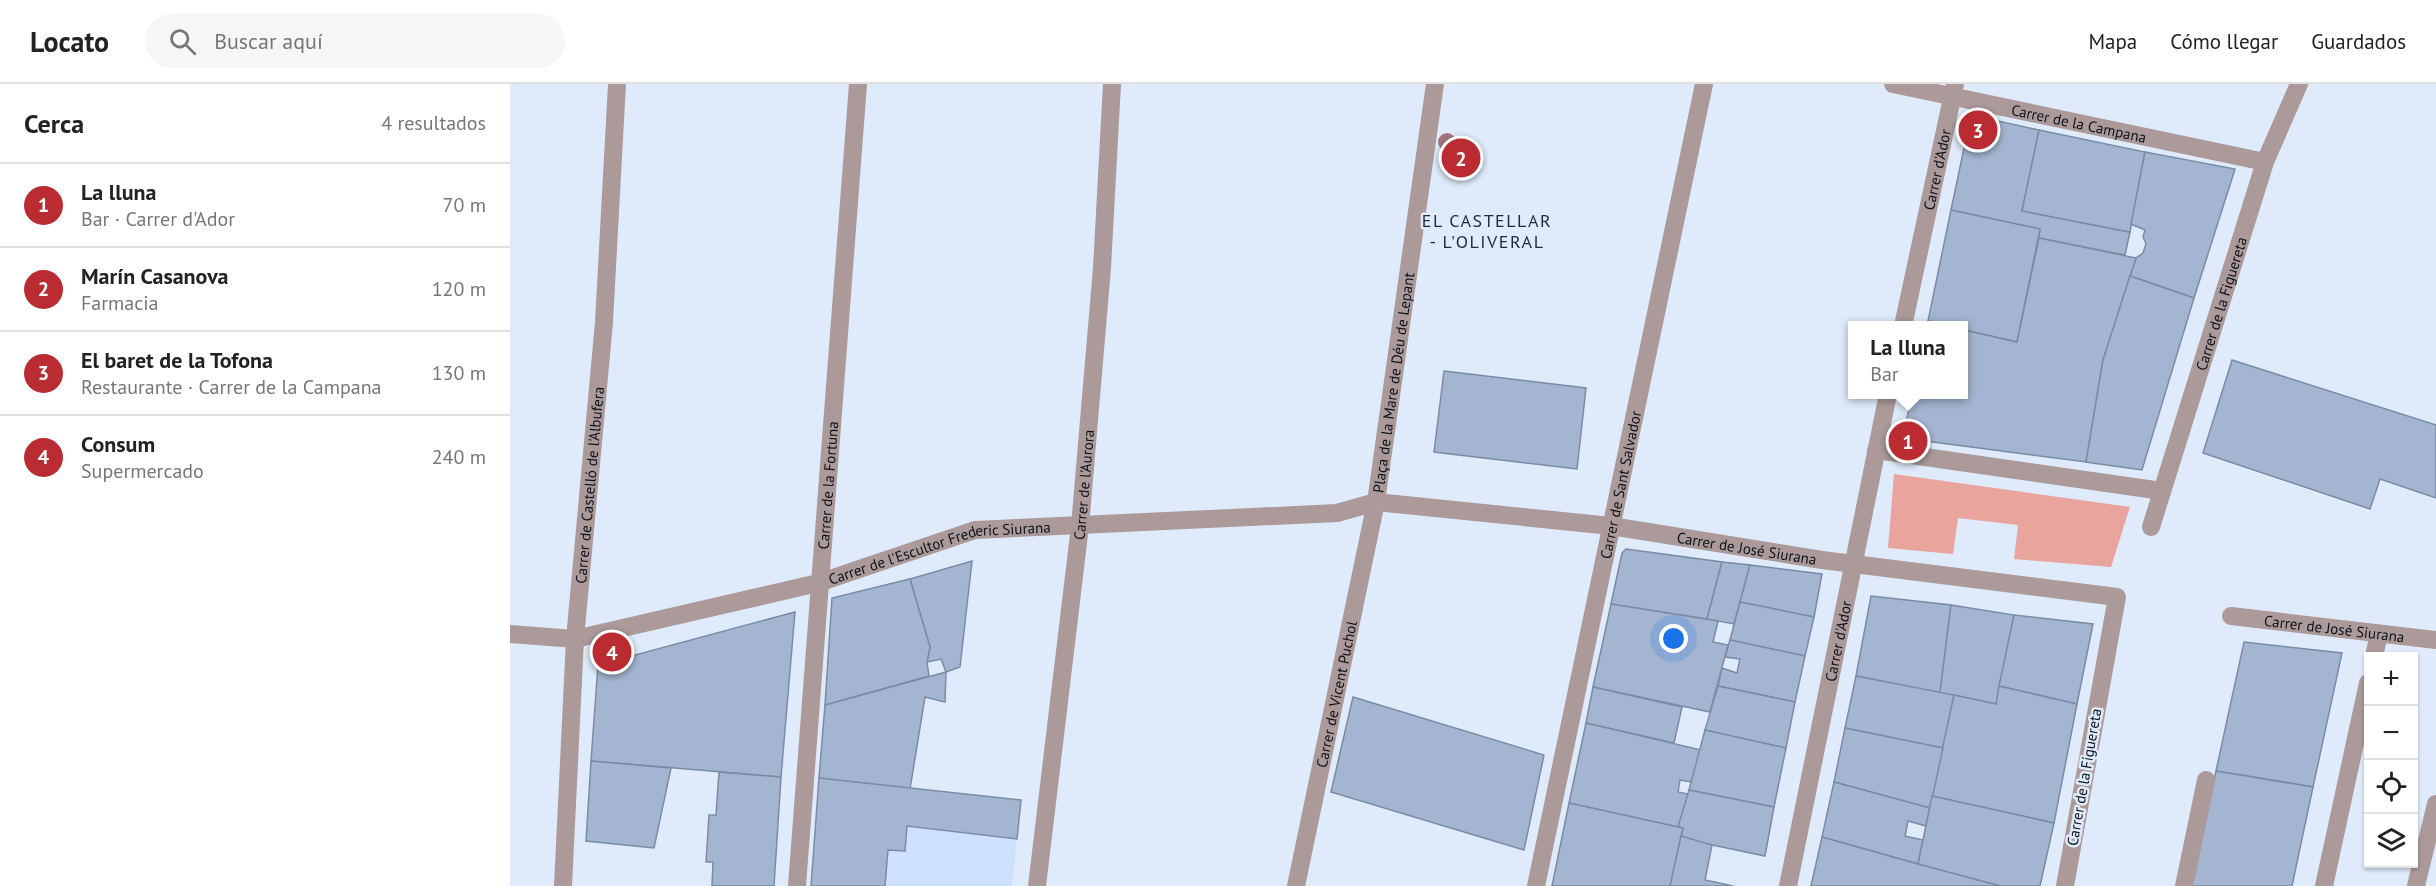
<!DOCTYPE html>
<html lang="es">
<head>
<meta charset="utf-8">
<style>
	:root { --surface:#fff; --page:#f6f6f6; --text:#222; --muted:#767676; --line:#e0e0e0; --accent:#bb2b32 }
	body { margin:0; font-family:"PT Sans",sans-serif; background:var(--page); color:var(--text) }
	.controls { position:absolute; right:18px; bottom:18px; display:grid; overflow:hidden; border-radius:0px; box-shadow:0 2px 4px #0004 }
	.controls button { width:54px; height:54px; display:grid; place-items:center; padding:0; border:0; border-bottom:2px solid var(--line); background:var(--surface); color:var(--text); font:30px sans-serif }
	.you { position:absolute; left:1164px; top:555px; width:21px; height:21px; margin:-15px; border:4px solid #fff; border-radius:50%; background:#1a73e8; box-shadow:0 0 0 9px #1a73e833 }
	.badge { display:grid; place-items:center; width:39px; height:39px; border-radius:50%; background:var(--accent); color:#fff; font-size:20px; font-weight:700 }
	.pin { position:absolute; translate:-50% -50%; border:3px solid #fff; box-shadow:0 2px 6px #0006 }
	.popup { position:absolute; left:1338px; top:237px; width:120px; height:78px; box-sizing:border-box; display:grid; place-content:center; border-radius:0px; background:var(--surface); filter:drop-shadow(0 2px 4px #0005); font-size:20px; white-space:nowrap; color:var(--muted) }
	.popup b { font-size:22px; color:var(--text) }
	.popup::after { content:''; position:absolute; left:50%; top:100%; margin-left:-12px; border:12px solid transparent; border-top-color:var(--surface) }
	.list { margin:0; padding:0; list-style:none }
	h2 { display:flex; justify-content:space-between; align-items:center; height:78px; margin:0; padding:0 24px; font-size:26px }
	h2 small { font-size:20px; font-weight:400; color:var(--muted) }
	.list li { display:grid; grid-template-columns:39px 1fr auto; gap:18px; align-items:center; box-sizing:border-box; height:84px; padding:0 24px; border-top:2px solid var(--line) }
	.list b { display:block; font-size:22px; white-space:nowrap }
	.list p { margin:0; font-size:20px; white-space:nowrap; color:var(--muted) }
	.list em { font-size:20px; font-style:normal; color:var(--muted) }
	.icon { flex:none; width:33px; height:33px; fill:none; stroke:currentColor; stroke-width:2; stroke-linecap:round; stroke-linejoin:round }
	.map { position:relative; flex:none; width:1926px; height:802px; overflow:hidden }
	header { display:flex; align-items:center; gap:36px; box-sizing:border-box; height:84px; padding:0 30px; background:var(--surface); border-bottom:2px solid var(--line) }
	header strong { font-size:28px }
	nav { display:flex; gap:33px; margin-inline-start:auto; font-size:21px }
	.search { width:420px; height:54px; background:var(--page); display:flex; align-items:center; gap:15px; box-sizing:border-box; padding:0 21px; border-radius:33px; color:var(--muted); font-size:22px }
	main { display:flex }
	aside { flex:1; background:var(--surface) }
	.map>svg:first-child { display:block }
	.built { fill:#cee1fc }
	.green { fill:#e9a49e }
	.building { fill:#a3b5d0; stroke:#7a8ca5; stroke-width:1.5 }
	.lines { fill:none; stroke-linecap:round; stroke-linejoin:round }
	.minor { stroke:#ab9a99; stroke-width:18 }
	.tree { fill:#a6737e }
	.labels { text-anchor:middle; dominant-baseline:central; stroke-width:5; stroke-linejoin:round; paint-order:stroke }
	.street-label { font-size:15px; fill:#0c121b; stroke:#dfebfb }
	.quarter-label { font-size:18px; letter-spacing:1.5px; fill:#1c2a3f; stroke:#dfebfb }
</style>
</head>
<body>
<header>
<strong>Locato</strong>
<div class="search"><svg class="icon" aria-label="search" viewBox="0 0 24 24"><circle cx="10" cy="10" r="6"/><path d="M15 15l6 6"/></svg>Buscar aquí</div>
<nav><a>Mapa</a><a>Cómo llegar</a><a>Guardados</a></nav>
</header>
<main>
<aside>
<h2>Cerca<small>4 resultados</small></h2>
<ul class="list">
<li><span class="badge">1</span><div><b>La lluna</b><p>Bar · Carrer d'Ador</p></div><em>70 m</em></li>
<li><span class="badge">2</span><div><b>Marín Casanova</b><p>Farmacia</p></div><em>120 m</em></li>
<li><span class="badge">3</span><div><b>El baret de la Tofona</b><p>Restaurante · Carrer de la Campana</p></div><em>130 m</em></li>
<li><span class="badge">4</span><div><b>Consum</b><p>Supermercado</p></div><em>240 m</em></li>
</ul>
</aside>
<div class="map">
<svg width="1926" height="802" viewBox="0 0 1926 802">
	<rect width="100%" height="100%" fill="#dfebfb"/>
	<polygon class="built" points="400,705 511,716 502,802 301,802"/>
	<polygon class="green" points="1384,390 1620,423 1601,483 1504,475 1508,441 1448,434 1443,470 1378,464"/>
	<g class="building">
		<polygon points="1461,31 1529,46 1512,127 1620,148 1615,171 1529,154 1530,145 1441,126"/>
		<polygon points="1529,46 1635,68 1620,148 1512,127"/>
		<polygon points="1635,68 1725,85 1684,214 1620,192 1626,174 1633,169 1636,160 1633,153 1635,146 1621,140"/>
		<polygon points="1441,126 1530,145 1507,258 1454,246 1454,242 1436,242 1418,237"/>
		<polygon points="1529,154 1626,174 1593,276 1576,378 1393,354 1402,310 1454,310 1454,246 1507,258"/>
		<polygon points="1620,192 1684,214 1632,386 1576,378 1593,276"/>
		<polygon points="1418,237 1436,242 1417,242"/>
		<polygon points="1722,276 1926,341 1926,414 1870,395 1860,425 1693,369"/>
		<polygon points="934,287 1076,304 1067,385 924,368"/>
		<polygon points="1116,465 1212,478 1197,535 1101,520 1112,469"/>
		<polygon points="462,477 450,583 436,588 431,575 417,578 420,563 400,495"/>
		<polygon points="1212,478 1240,481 1224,540 1197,535"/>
		<polygon points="1240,481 1312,490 1304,533 1230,518"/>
		<polygon points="400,495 420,563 417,578 419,592 315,621 322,514"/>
		<polygon points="1361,512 1441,521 1430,609 1346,592"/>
		<polygon points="1230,518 1304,533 1295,572 1220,556"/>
		<polygon points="1101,520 1208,537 1203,558 1218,561 1200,628 1083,603"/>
		<polygon points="1441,521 1504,531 1486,620 1430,609"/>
		<polygon points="285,528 271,693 81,677 88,581"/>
		<polygon points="1504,531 1583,540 1567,620 1489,602"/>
		<polygon points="1220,556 1295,572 1285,618 1208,602 1212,584 1227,589 1230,575 1215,573"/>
		<polygon points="1734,558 1832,569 1803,703 1706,687"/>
		<polygon points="436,588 435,618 415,613 400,705 309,694 315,621"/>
		<polygon points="1346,592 1444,611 1433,664 1335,644"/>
		<polygon points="1208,602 1285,618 1276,664 1195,646"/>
		<polygon points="1489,602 1567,620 1544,739 1422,712 1444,611 1486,620"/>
		<polygon points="1083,603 1172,623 1164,659 1076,639"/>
		<polygon points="843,613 1034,671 1014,766 821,708"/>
		<polygon points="1076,639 1191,666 1182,698 1170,696 1168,708 1178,710 1168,743 1059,719"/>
		<polygon points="1335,644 1433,664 1420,724 1324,698"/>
		<polygon points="1195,646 1276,664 1264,723 1179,706"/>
		<polygon points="81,677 161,684 144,764 76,757"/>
		<polygon points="1706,687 1803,703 1782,802 1682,802"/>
		<polygon points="209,688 271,693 264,802 202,802 203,778 196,778 199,731 206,731"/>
		<polygon points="309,694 511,716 507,755 397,742 395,767 378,766 375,802 301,802"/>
		<polygon points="1324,698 1420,724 1416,742 1398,737 1395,752 1413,756 1408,780 1312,753"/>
		<polygon points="1179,706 1264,723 1255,772 1188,758 1171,752 1173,744 1168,743"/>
		<polygon points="1422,712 1544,739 1530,802 1490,802 1408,780"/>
		<polygon points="1059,719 1173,744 1160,802 1042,802"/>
		<polygon points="1171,752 1202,761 1195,796 1223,802 1160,802"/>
		<polygon points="1312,753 1408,780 1490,802 1301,802"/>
	</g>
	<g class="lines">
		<g class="minor">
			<path id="s1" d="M 1383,0 L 1755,78"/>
			<path id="s2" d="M 1393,242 L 1445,0"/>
			<polyline points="1366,366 1652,407"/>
			<path id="s3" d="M 1641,443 L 1755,78 L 1789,0"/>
			<path id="s4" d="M 1721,532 L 1926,556"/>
			<path id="s5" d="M 0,550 L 65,555 L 308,499 L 465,446 L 827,429 L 866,418 L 1101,442 L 1312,476 L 1607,513 L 1555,802"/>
			<polyline points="1864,572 1869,550"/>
			<path id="s6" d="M 53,802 L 65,555 L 94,238 L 107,0"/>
			<path id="s7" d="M 287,802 L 348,0"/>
			<path id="s8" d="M 527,802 L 570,442 L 592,184 L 602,0"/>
			<path id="s9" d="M 786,802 L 866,418 L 925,0"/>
			<path id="s10" d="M 1026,802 L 1194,0"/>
			<path id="s11" d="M 1278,802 L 1378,310"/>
			<polyline points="1674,802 1696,696"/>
			<polyline points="1814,802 1858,599"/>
			<polyline points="1906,802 1926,720"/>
		</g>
	</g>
	<circle class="tree" cx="937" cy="58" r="9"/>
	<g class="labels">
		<g class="street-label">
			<text stroke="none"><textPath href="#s1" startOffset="190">Carrer de la Campana</textPath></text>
			<text stroke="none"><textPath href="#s2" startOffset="160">Carrer d'Ador</textPath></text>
			<text stroke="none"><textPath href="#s3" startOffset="234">Carrer de la Figuereta</textPath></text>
			<text stroke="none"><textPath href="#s9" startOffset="513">Plaça de la Mare de Déu de Lepant</textPath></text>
			<text stroke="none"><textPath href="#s6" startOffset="402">Carrer de Castelló de l'Albufera</textPath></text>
			<text stroke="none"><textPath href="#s7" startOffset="402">Carrer de la Fortuna</textPath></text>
			<text stroke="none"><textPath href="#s10" startOffset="410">Carrer de Sant Salvador</textPath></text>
			<text stroke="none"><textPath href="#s8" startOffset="404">Carrer de l'Aurora</textPath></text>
			<text stroke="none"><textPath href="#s5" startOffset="1257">Carrer de José Siurana</textPath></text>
			<text stroke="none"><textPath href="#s5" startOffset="441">Carrer de l'Escultor Frederic Siurana</textPath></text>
			<text stroke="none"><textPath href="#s4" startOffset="104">Carrer de José Siurana</textPath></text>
			<text stroke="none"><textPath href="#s11" startOffset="250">Carrer d'Ador</textPath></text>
			<text stroke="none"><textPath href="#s9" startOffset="196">Carrer de Vicent Puchol</textPath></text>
			<text transform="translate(1574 693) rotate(-80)">Carrer de la Figuereta</text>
		</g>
		<g class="quarter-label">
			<text x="977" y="136">EL CASTELLAR<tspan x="977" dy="21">- L'OLIVERAL</tspan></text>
		</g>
	</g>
</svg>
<div class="controls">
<button>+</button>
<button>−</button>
<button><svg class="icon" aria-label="locate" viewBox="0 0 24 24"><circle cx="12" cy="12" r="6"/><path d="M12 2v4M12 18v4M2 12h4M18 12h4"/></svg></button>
<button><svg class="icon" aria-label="layers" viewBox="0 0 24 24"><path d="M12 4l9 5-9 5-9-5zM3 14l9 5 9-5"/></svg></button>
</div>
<div class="you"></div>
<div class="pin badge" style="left:1398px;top:357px">1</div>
<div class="popup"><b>La lluna</b>Bar</div>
<div class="pin badge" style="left:951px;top:74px">2</div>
<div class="pin badge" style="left:1468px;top:46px">3</div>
<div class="pin badge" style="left:102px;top:568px">4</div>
</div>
</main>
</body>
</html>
